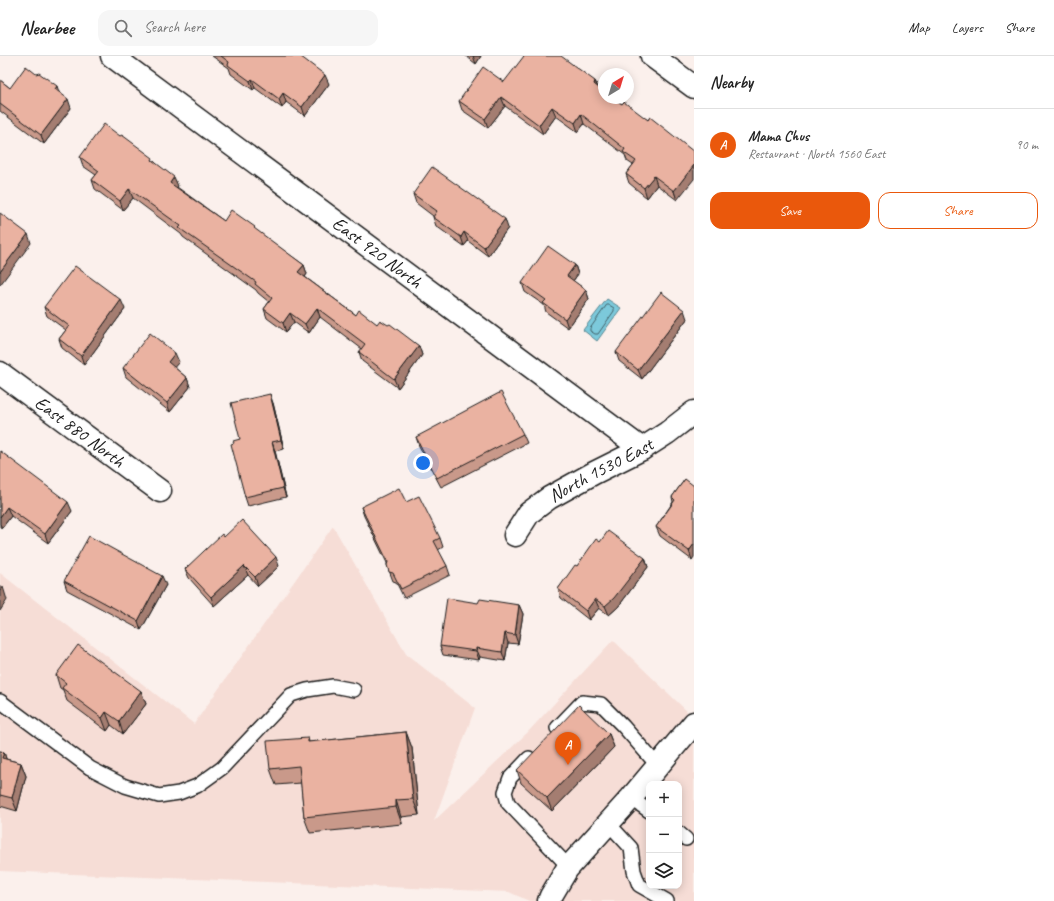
<!DOCTYPE html>
<html lang="en">
<head>
<meta charset="utf-8">
<style>
	:root { --surface:#fff; --page:#f6f6f6; --text:#222; --muted:#767676; --line:#e0e0e0; --accent:#ea580c }
	body { margin:0; font-family:Caveat,sans-serif; background:var(--page); color:var(--text) }
	.controls { position:absolute; right:12px; bottom:12px; display:grid; overflow:hidden; border-radius:8px; box-shadow:0 2px 10px #0003 }
	.controls button { width:36px; height:36px; display:grid; place-items:center; padding:0; border:0; border-bottom:1px solid var(--line); background:var(--surface); color:var(--text); font:20px sans-serif }
	.compass { position:absolute; left:598px; top:12px; width:36px; height:36px; border-radius:50%; background:var(--surface); box-shadow:0 2px 10px #0003; rotate:38deg }
	.you { position:absolute; left:423px; top:407px; width:14px; height:14px; margin:-10px; border:3px solid #fff; border-radius:50%; background:#1a73e8; box-shadow:0 0 0 6px #1a73e833 }
	.badge { display:grid; place-items:center; width:26px; height:26px; border-radius:50%; background:var(--accent); color:#fff; font-size:13px; font-weight:700 }
	.pin { position:absolute; translate:-50% -33px; filter:drop-shadow(0 1px 2px #0008) }
	.pin::after { content:''; position:absolute; top:21px; width:14px; height:12px; background:inherit; clip-path:polygon(0 0,100% 0,50% 100%) }
	.list { margin:0; padding:0; list-style:none }
	h2 { display:flex; justify-content:space-between; align-items:center; height:52px; margin:0; padding:0 16px; font-size:17px }
	h2 small { font-size:13px; font-weight:400; color:var(--muted) }
	.list li { display:grid; grid-template-columns:26px 1fr auto; gap:12px; align-items:center; box-sizing:border-box; height:72px; padding:0 16px; border-top:1px solid var(--line) }
	.list b { display:block; font-size:15px; white-space:nowrap }
	.list p { margin:0; font-size:13px; white-space:nowrap; color:var(--muted) }
	.list em { font-size:13px; font-style:normal; color:var(--muted) }
	.actions { display:flex; gap:8px; padding:12px 16px }
	.actions a { flex:1; padding:9px 0; border:1px solid var(--accent); border-radius:12px; text-align:center; font-size:14px; color:var(--accent) }
	.actions .main { background:var(--accent); color:#fff }
	.icon { flex:none; width:22px; height:22px; fill:none; stroke:currentColor; stroke-width:2; stroke-linecap:round; stroke-linejoin:round }
	.map { position:relative; flex:none; width:694px; height:845px; overflow:hidden }
	header { display:flex; align-items:center; gap:24px; box-sizing:border-box; height:56px; padding:0 20px; background:var(--surface); border-bottom:1px solid var(--line) }
	header strong { font-size:19px }
	nav { display:flex; gap:22px; margin-inline-start:auto; font-size:14px }
	.search { width:280px; height:36px; background:var(--page); display:flex; align-items:center; gap:10px; box-sizing:border-box; padding:0 14px; border-radius:12px; color:var(--muted); font-size:15px }
	main { display:flex }
	aside { flex:1; background:var(--surface) }
	.map>svg:first-child { display:block }
	.built { fill:#f6ddd6; fill-rule:evenodd }
	.water { fill:#7cc9db; stroke:#56848f }
	.lines { fill:none; stroke-linecap:round; stroke-linejoin:round }
	.shore { stroke:#426168; stroke-width:1 }
	.lane-casing { stroke:#1c1c1c; stroke-width:16 }
	.street-casing { stroke:#1c1c1c; stroke-width:25 }
	.lane { stroke:#fff; stroke-width:13 }
	.street { stroke:#fff; stroke-width:22 }
	.wall { fill:#c9998a; stroke:#1c1c1c }
	.shaded-wall { fill:#a47d71; stroke:#1c1c1c }
	.building { fill:#eab2a1; stroke:#1c1c1c }
	.labels { text-anchor:middle; dominant-baseline:central; stroke-width:3; stroke-linejoin:round; paint-order:stroke }
	.street-label { font-size:19px; fill:#1c1c1c; stroke:#fff }
</style>
</head>
<body>
<header>
<strong>Nearbee</strong>
<div class="search"><svg class="icon" aria-label="search" viewBox="0 0 24 24"><circle cx="10" cy="10" r="6"/><path d="M15 15l6 6"/></svg>Search here</div>
<nav><a>Map</a><a>Layers</a><a>Share</a></nav>
</header>
<main>
<div class="map">
<svg width="694" height="845" viewBox="0 0 694 845">
	<rect width="100%" height="100%" fill="#fbf0ec"/>
	<filter id="ink" filterUnits="userSpaceOnUse"><feTurbulence type="fractalNoise" baseFrequency=".025" numOctaves="2"/><feDisplacementMap in="SourceGraphic" scale="8" xChannelSelector="R" yChannelSelector="G"/><feConvolveMatrix kernelMatrix="1 2 1 2 8 2 1 2 1" color-interpolation-filters="sRGB"/></filter>
	<g filter="url(#ink)">
		<path class="built" d="M 333,470 L 406,598 L 475,652 L 434,765 L 527,677 L 613,584 L 694,662 L 694,845 L 529,845 L 509,836 L 0,815 L 0,517 L 194,668 ZM 649,728 L 679,728 L 679,830 L 649,830 Z"/>
		<polygon class="water" points="607,243 621,252 597,285 583,274"/>
		<g class="lines">
			<polygon class="shore" points="607,249 609,249 614,252 614,255 598,278 595,278 590,275 590,273"/>
			<defs>
				<g id="lane">
					<polyline points="0,645 90,712 125,730 159,740 179,737 197,730 222,712 291,639 307,634 333,630 354,634"/>
					<polyline points="557,672 582,646 601,648 623,670 658,710"/>
					<polyline points="529,702 510,722 505,736 508,747 569,811"/>
					<polyline points="631,742 649,755"/>
					<polyline points="608,767 631,792 634,815 639,829 667,845"/>
					<polyline points="679,777 686,783"/>
				</g>
				<g id="street">
					<path id="s1" d="M 112,0 L 642,393"/>
					<polyline points="652,0 694,31"/>
					<path id="s2" d="M 0,317 L 160,435"/>
					<path id="s3" d="M 515,479 L 529,457 L 549,442 L 594,417 L 642,393 L 667,377 L 694,356"/>
					<polyline points="549,845 551,840 567,813 631,742 694,667"/>
				</g>
			</defs>
			<use href="#lane" class="lane-casing"/>
			<use href="#street" class="street-casing"/>
			<use href="#lane" class="lane"/>
			<use href="#street" class="street"/>
		</g>
		<g class="wall">
			<polygon points="212,0 300,0 329,28 305,60 286,46 282,52 255,32 253,34 231,18 229,12"/>
			<polygon points="466,0 481,0 476,8"/>
			<polygon points="0,24 10,32 59,36 71,52 44,88 0,55"/>
			<polygon points="595,25 598,31 622,48 648,64 650,61 677,144 657,129 647,142 629,127 626,118 633,109 627,105 625,99 584,68 578,76 556,60 543,78 505,50 488,72 462,54 459,45 504,26"/>
			<polygon points="120,80 155,106 178,130 177,131 224,165 255,174 304,209 307,218 305,221 356,259 377,268 419,290 422,299 398,332 362,305 359,296 362,293 320,261 309,277 294,266 286,276 267,262 264,253 269,246 258,237 256,234 183,181 181,178 133,142 123,154 95,133 92,124 96,119 83,110 80,101"/>
			<polygon points="413,138 508,172 488,200 468,185 464,190 436,170 433,161 433,160 416,147"/>
			<polygon points="575,209 578,218 573,225 586,234 589,243 568,272 546,256 544,249 525,236 522,227"/>
			<polygon points="44,251 125,253 84,309 62,292 59,283 66,274 47,260"/>
			<polygon points="687,263 642,323 619,305 616,296"/>
			<polygon points="179,306 174,311 187,322 190,331 170,356 126,321 123,312"/>
			<polygon points="273,347 284,393 275,395 286,441 248,450 245,441 234,387 240,383"/>
			<polygon points="523,378 527,387 441,431 419,390 416,381"/>
			<polygon points="0,395 72,455 48,487 11,460 2,472 0,471"/>
			<polygon points="685,423 692,504 660,480 656,471 673,446 672,441"/>
			<polygon points="406,446 440,482 443,491 438,494 447,510 450,519 404,542 396,526 393,525 387,509 387,507 364,460 361,451"/>
			<polygon points="224,481 279,510 258,530 248,519 214,550 189,522 185,513"/>
			<polygon points="600,486 645,502 648,511 618,551 609,559 599,552 589,564 561,542 558,533 577,510"/>
			<polygon points="64,525 166,529 141,574 67,534"/>
			<polygon points="478,547 519,549 523,558 518,588 508,587 505,605 480,601 479,604 443,599 440,590"/>
			<polygon points="56,619 141,635 146,648 123,678 111,669 107,675 67,645 63,634 60,632"/>
			<polygon points="406,676 412,692 419,759 401,761 402,768 310,777 304,761 301,727 276,729 270,713 308,682 309,686"/>
			<polygon points="609,678 614,691 552,755 521,727 517,714"/>
			<polygon points="0,695 4,696 6,703 21,707 26,720 17,755 0,750"/>
		</g>
		<g class="shaded-wall">
			<polygon points="473,0 481,0 476,8"/>
			<polygon points="325,19 329,28 305,60 302,51"/>
			<polygon points="252,23 255,32 253,34 250,25"/>
			<polygon points="595,25 599,34 594,28"/>
			<polygon points="57,30 60,39 55,33"/>
			<polygon points="283,37 286,46 282,52 279,43"/>
			<polygon points="501,41 505,50 488,72 485,63"/>
			<polygon points="68,43 71,52 44,88 41,79"/>
			<polygon points="552,51 556,60 543,78 539,69"/>
			<polygon points="581,58 584,68 578,76 575,67"/>
			<polygon points="694,109 694,123 677,144 674,135"/>
			<polygon points="654,120 657,129 647,142 644,132"/>
			<polygon points="174,121 178,130 173,136 170,127"/>
			<polygon points="129,133 133,142 123,154 120,145"/>
			<polygon points="505,163 508,172 488,200 484,191"/>
			<polygon points="464,176 468,185 464,190 461,181"/>
			<polygon points="28,178 31,187 0,229 0,216"/>
			<polygon points="304,209 307,218 302,225 298,216"/>
			<polygon points="575,209 578,218 570,229 567,220"/>
			<polygon points="586,234 589,243 568,272 565,263"/>
			<polygon points="121,244 125,253 84,309 81,300"/>
			<polygon points="317,252 320,261 309,277 305,268"/>
			<polygon points="684,254 687,263 642,323 638,314"/>
			<polygon points="290,257 294,266 286,276 283,267"/>
			<polygon points="419,290 422,299 398,332 394,323"/>
			<polygon points="175,297 179,306 171,315 168,306"/>
			<polygon points="187,322 190,331 170,356 167,347"/>
			<polygon points="270,338 273,347 284,393 281,384"/>
			<polygon points="272,386 275,395 286,441 283,432"/>
			<polygon points="68,446 72,455 48,487 45,478"/>
			<polygon points="7,451 11,460 2,472 0,468 0,461"/>
			<polygon points="694,488 694,501 692,504 689,495"/>
			<polygon points="276,501 279,510 258,530 255,521"/>
			<polygon points="645,502 648,511 618,551 609,559 605,550"/>
			<polygon points="244,510 248,519 214,550 211,541"/>
			<polygon points="162,520 166,529 141,574 138,565"/>
			<polygon points="3,531 7,544 0,555 0,535"/>
			<polygon points="595,543 599,552 589,564 586,555"/>
			<polygon points="519,549 523,558 518,588 515,579"/>
			<polygon points="505,577 508,587 505,605 502,596"/>
			<polygon points="476,592 480,601 479,604 476,595"/>
			<polygon points="141,635 146,648 123,678 119,665"/>
			<polygon points="106,656 111,669 107,675 102,662"/>
			<polygon points="406,676 412,692 419,759 413,743"/>
			<polygon points="609,678 614,691 552,755 547,742"/>
			<polygon points="4,696 8,709 2,702"/>
			<polygon points="21,707 26,720 17,755 12,742"/>
			<polygon points="396,744 401,761 402,768 396,751"/>
		</g>
		<g class="building">
			<polygon points="221,0 300,0 325,19 302,51 283,37 279,43 252,23 250,25 228,9 229,6"/>
			<polygon points="524,0 561,0 595,25 594,28 604,36 604,42 613,42 622,48 624,46 648,64 650,61 694,96 694,109 674,135 654,120 644,132 626,118 636,105 623,96 625,93 581,58 575,67 552,51 539,69 501,41 485,63 459,45 483,11 504,26"/>
			<polygon points="26,10 36,18 39,17 57,30 55,33 68,43 41,79 0,48 0,24 10,32"/>
			<polygon points="104,68 120,80 122,79 153,102 152,104 174,121 170,127 224,165 231,154 255,171 254,172 304,209 298,216 356,259 359,254 377,268 380,264 388,269 390,268 419,290 394,323 359,296 365,288 317,252 305,268 290,257 283,267 264,253 272,242 255,228 256,226 179,172 181,170 129,133 120,145 92,124 99,115 80,101"/>
			<polygon points="432,111 505,163 484,191 464,176 461,181 433,161 437,155 413,138"/>
			<polygon points="0,157 28,178 0,216"/>
			<polygon points="548,190 575,209 567,220 586,234 565,263 543,247 546,244 522,227"/>
			<polygon points="75,210 121,244 81,300 59,283 69,270 44,251"/>
			<polygon points="661,236 684,254 638,314 616,296"/>
			<polygon points="150,277 175,297 168,306 187,322 167,347 123,312"/>
			<polygon points="501,336 523,378 437,422 416,381"/>
			<polygon points="270,338 281,384 272,386 283,432 245,441 231,388 234,387 233,385 240,383 231,347"/>
			<polygon points="0,395 68,446 45,478 7,451 0,461"/>
			<polygon points="685,423 694,430 694,488 689,495 656,471 675,444 672,441"/>
			<polygon points="399,432 406,446 419,440 440,482 434,485 447,510 401,533 393,517 389,516 387,509 388,506 361,451"/>
			<polygon points="242,464 276,501 255,521 244,510 211,541 185,513 222,478 224,481"/>
			<polygon points="608,475 645,502 614,542 605,550 595,543 586,555 558,533 575,509 577,510 596,483 600,486"/>
			<polygon points="89,480 162,520 138,565 64,525"/>
			<polygon points="0,530 3,531 0,535"/>
			<polygon points="447,542 478,547 480,543 519,549 515,579 505,577 502,596 476,592 476,595 440,590"/>
			<polygon points="78,589 141,635 119,665 106,656 102,662 62,632 66,627 56,619"/>
			<polygon points="579,649 609,678 547,742 517,714"/>
			<polygon points="406,676 413,743 396,744 396,751 304,761 299,710 270,713 267,685 308,682 308,686"/>
			<polygon points="0,695 4,696 2,702 21,707 12,742 0,739"/>
		</g>
	</g>
	<g class="labels">
		<g class="street-label">
			<text stroke="none"><textPath href="#s1" startOffset="330">East 920 North</textPath></text>
			<text stroke="none"><textPath href="#s2" startOffset="99">East 880 North</textPath></text>
			<text stroke="none"><textPath href="#s3" startOffset="110">North 1530 East</textPath></text>
		</g>
	</g>
</svg>
<div class="controls">
<button>+</button>
<button>−</button>
<button><svg class="icon" aria-label="layers" viewBox="0 0 24 24"><path d="M12 4l9 5-9 5-9-5zM3 14l9 5 9-5"/></svg></button>
</div>
<svg class="compass" viewBox="-18 -18 36 36"><path d="M0-13l5 13h-10z" fill="#e53935"/><path d="M0 13l5-13h-10z" fill="#767676"/></svg>
<div class="you"></div>
<div class="pin badge" style="left:568px;top:709px">A</div>
</div>
<aside>
<h2>Nearby<small></small></h2>
<ul class="list">
<li><span class="badge">A</span><div><b>Mama Chus</b><p>Restaurant · North 1560 East</p></div><em>90 m</em></li>
</ul>
<div class="actions"><a class="main">Save</a><a>Share</a></div>
</aside>
</main>
</body>
</html>
